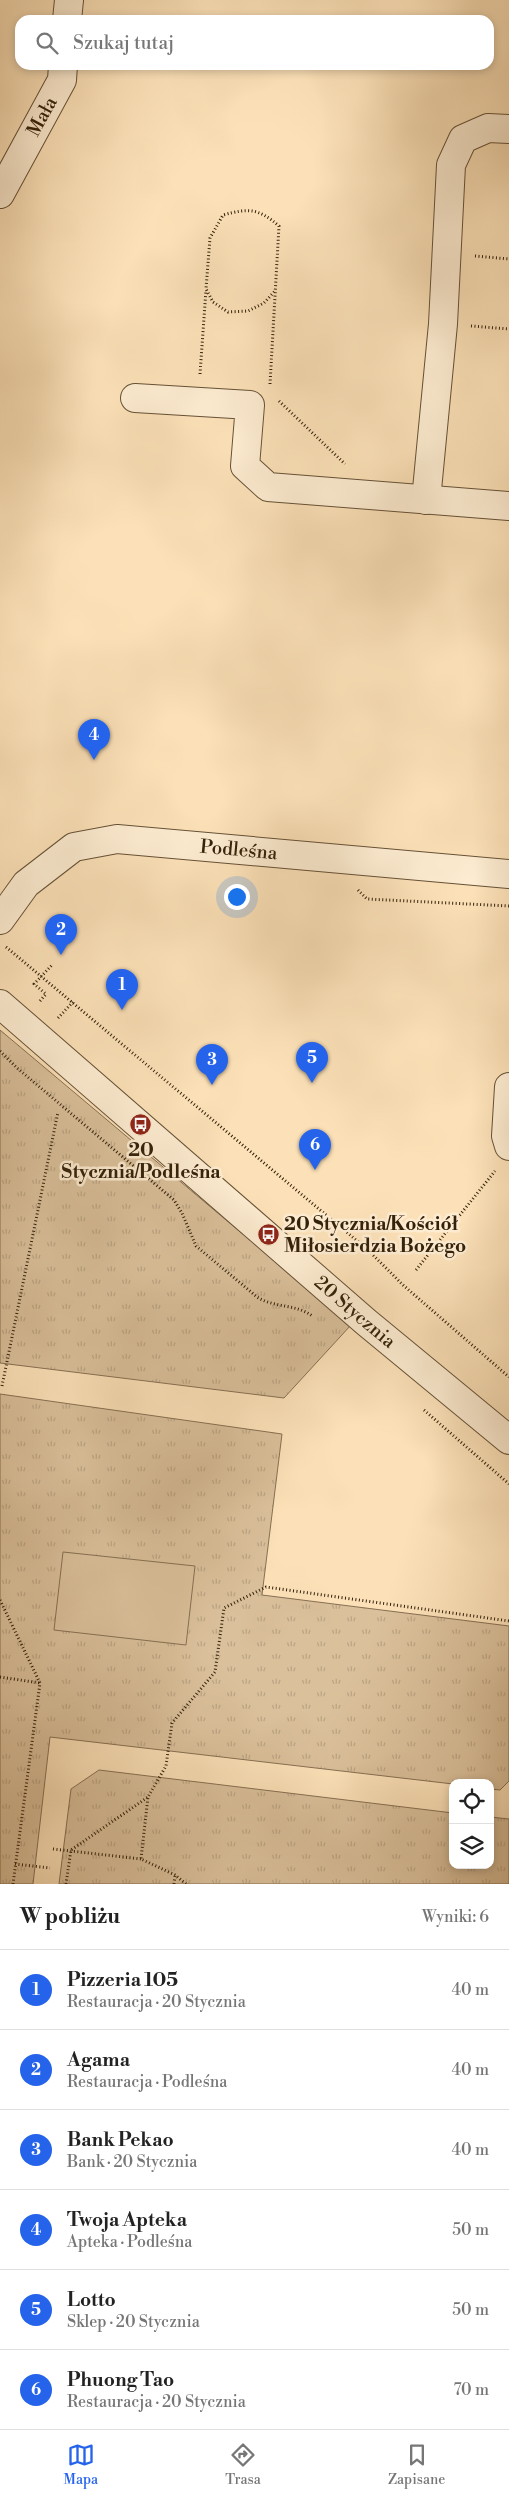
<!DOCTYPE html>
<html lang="pl">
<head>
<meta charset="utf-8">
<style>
	:root { --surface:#fff; --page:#f6f6f6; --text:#222; --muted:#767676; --line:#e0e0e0; --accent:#2563eb }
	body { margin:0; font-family:"Libre Bodoni",serif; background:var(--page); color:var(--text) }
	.controls { position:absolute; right:15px; bottom:15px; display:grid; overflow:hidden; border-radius:10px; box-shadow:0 2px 8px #0003 }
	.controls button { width:45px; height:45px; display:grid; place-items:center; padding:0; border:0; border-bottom:1px solid var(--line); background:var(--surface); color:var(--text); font:25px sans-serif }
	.you { position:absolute; left:236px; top:896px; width:18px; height:18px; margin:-12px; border:4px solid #fff; border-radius:50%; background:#1a73e8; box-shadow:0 0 0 8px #1a73e833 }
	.badge { display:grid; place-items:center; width:32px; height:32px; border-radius:50%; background:var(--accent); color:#fff; font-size:16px; font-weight:700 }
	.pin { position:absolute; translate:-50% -41px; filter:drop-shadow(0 1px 2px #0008) }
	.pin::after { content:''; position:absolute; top:26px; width:18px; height:15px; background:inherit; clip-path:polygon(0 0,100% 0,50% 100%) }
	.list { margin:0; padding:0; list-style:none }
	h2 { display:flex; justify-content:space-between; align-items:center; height:65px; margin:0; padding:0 20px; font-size:21px }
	h2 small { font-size:16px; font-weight:400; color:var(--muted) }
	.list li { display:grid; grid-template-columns:32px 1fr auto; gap:15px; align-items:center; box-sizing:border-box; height:80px; padding:0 20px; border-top:1px solid var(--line) }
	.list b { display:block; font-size:19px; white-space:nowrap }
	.list p { margin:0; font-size:16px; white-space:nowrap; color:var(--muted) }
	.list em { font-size:16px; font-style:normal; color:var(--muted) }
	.icon { flex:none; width:28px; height:28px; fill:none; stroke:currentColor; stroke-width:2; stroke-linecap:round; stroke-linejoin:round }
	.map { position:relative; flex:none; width:509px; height:1884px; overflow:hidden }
	.search { position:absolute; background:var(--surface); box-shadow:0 2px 8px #0003; left:15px; right:15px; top:15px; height:55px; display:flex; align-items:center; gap:12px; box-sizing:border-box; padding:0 18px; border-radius:15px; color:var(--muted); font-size:19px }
	.sheet { height:545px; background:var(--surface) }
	nav { display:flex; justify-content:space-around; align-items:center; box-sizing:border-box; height:70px; border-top:1px solid var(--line); background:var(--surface); font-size:14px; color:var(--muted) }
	nav a { display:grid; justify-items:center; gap:2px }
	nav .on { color:var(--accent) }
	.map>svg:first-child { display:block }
	.grass { fill:url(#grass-tufts); stroke:#877053 }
	.pitch { fill:#dac09b; stroke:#877053 }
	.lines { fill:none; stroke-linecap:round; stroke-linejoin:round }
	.minor-casing { stroke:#665136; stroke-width:30 }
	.path { stroke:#34210b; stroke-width:3; stroke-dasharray:1 2.5; stroke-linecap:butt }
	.minor { stroke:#fdecd1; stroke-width:28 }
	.labels { text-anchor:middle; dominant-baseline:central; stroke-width:5; stroke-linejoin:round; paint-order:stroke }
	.street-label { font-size:19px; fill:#34210b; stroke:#fdecd1 }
	.poi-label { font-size:19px; font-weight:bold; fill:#34210b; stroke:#fdecd1 }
</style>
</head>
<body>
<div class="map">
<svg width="509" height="1884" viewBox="0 0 509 1884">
	<defs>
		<pattern id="grass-tufts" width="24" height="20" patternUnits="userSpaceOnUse" patternTransform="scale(1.25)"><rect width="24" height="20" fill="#dac09b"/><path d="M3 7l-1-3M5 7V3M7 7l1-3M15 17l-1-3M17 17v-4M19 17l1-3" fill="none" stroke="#bca584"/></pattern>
	</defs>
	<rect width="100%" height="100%" fill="#fce1b8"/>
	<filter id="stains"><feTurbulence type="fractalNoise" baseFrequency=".004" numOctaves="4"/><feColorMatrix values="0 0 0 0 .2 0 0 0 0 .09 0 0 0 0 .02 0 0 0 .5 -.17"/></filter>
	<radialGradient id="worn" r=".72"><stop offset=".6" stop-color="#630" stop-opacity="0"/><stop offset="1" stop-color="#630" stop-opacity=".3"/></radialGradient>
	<g class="grass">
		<polygon points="0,1030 351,1325 284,1398 0,1363"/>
		<polygon points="0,1394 282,1434 262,1595 509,1626 509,1781 500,1790 490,1789 490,1783 453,1784 50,1737 33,1884 0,1884"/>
		<polygon points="99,1770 453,1813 453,1865 490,1865 490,1817 509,1819 509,1884 59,1884 71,1789"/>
	</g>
	<polygon class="pitch" points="63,1552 195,1566 186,1645 54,1630"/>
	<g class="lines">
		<defs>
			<g id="minor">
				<polyline points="67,20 69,0"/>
				<path id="s1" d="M 0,194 L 62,80 L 63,65"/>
				<polyline points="135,398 250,405 245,466 268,487 509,506"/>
				<polyline points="426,500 443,324 451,165 463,139 488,128 509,129"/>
				<path id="s2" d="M 0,920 L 26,884 L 74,847 L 117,839 L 509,874"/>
				<path id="s3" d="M 0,1004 L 366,1322 L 509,1440"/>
				<polyline points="509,1087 506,1136 509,1146"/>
			</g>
		</defs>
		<use href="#minor" class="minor-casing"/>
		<g class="path">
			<polyline points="475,256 509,259"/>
			<polyline points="471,326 509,329"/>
			<polyline points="200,374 206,290"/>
			<path d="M 270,384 L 279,226 C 258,208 249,208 223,215 L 210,238 L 206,289 L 213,302 L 228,312 L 248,311 L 264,303 L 275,291"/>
			<polyline points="279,401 345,464"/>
			<polyline points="358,890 367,899 509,906"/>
			<polyline points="6,947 368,1250 403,1285 509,1377"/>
			<polyline points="40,1001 46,994 34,984 53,964"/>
			<polyline points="58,1018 73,1002"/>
			<path d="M 0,1051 L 17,1068 L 174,1200 L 182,1213 L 196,1246 L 257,1297 C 274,1308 297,1304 312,1316"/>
			<polyline points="416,1270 495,1171"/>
			<polyline points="2,1386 58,1112"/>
			<polyline points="424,1410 509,1484"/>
			<polyline points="0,1600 40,1683 13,1884"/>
			<polyline points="0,1677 40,1683"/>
			<polyline points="53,1849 141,1859"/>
			<polyline points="15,1864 50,1868"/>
			<polyline points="66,1884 71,1850 148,1797"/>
			<polyline points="174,1884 175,1876"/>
			<polyline points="186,1884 175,1875 141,1859 148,1797 166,1766 172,1723 215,1672 224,1608 266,1587 509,1621"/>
		</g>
		<use href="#minor" class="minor"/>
	</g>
	<defs>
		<symbol id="bus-disc" viewBox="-11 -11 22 22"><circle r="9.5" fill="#8f2418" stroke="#fdecd1"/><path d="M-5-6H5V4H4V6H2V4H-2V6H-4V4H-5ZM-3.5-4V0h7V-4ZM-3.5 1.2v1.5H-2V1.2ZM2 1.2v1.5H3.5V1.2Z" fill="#fff"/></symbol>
	</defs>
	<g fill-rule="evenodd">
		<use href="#bus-disc" x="128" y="1112" width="25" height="25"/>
		<use href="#bus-disc" x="256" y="1222" width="25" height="25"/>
	</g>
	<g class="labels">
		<g class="street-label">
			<text stroke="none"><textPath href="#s1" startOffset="88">Mała</textPath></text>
			<text stroke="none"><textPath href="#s2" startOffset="271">Podleśna</textPath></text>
			<text stroke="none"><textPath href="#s3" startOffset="470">20 Stycznia</textPath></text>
		</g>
		<g class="poi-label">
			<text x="141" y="1150">20<tspan x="141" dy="22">Stycznia/Podleśna</tspan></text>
			<text x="284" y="1224" text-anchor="start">20 Stycznia/Kościół<tspan x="284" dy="22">Miłosierdzia Bożego</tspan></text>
		</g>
	</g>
	<rect width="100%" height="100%" filter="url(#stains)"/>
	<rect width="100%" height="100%" fill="url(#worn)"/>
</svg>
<div class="controls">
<button><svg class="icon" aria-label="locate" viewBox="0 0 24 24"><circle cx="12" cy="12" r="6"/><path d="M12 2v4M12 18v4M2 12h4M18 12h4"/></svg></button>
<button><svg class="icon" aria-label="layers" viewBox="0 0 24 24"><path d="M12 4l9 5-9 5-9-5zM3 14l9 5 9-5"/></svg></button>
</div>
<div class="you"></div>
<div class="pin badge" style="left:122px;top:1010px">1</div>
<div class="pin badge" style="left:61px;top:955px">2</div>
<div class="pin badge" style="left:212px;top:1085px">3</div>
<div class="pin badge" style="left:94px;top:760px">4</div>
<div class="pin badge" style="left:312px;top:1083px">5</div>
<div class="pin badge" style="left:315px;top:1170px">6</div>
<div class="search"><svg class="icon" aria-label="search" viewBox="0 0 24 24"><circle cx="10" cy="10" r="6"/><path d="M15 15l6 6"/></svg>Szukaj tutaj</div>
</div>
<section class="sheet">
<h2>W pobliżu<small>Wyniki: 6</small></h2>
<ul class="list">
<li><span class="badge">1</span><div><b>Pizzeria 105</b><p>Restauracja · 20 Stycznia</p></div><em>40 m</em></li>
<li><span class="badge">2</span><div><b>Agama</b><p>Restauracja · Podleśna</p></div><em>40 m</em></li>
<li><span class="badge">3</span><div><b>Bank Pekao</b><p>Bank · 20 Stycznia</p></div><em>40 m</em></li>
<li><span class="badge">4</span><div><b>Twoja Apteka</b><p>Apteka · Podleśna</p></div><em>50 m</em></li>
<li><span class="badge">5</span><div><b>Lotto</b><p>Sklep · 20 Stycznia</p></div><em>50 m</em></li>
<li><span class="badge">6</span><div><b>Phuong Tao</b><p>Restauracja · 20 Stycznia</p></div><em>70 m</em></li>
</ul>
</section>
<nav>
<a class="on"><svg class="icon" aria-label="map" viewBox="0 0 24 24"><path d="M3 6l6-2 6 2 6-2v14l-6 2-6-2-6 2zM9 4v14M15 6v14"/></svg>Mapa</a>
<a><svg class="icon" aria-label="directions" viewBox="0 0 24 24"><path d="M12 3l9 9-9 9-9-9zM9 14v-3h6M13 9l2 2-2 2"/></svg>Trasa</a>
<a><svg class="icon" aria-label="saved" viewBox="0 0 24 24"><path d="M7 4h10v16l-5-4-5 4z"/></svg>Zapisane</a>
</nav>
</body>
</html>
